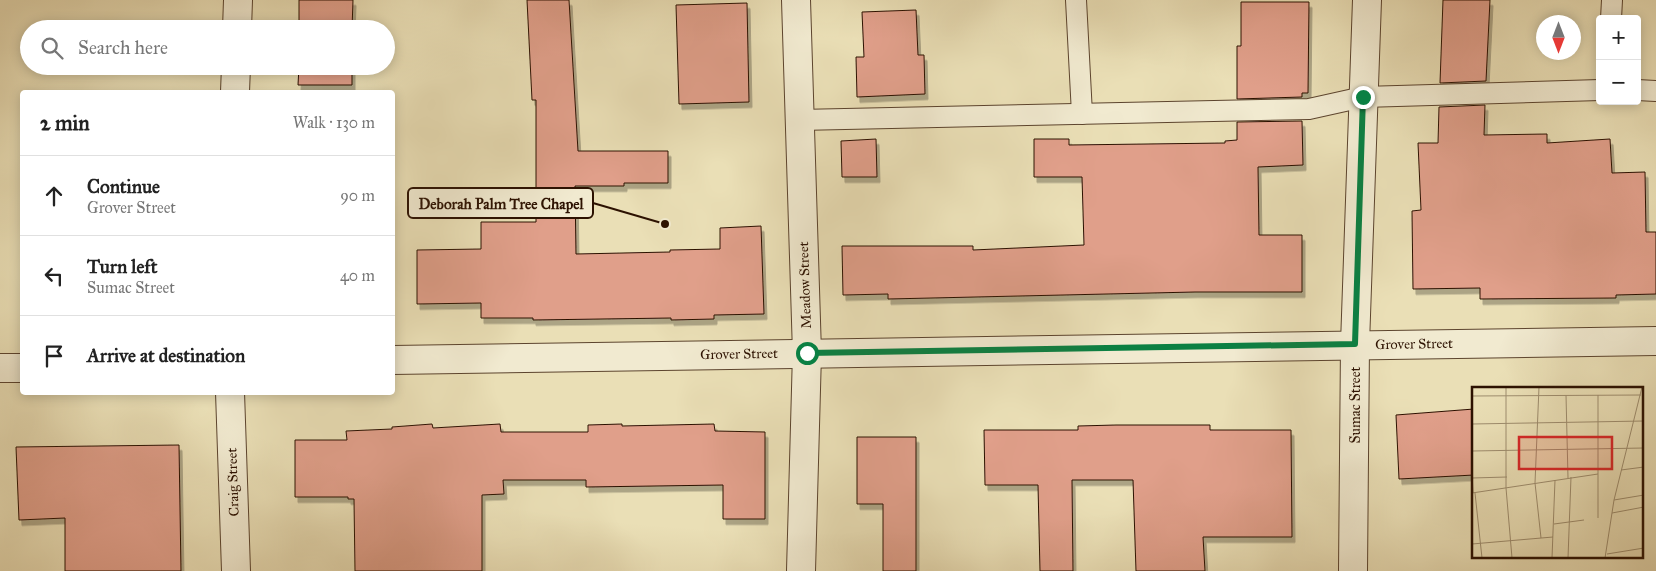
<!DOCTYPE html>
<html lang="en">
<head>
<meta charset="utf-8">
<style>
	:root { --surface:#fff; --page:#f6f6f6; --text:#222; --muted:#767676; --line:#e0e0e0 }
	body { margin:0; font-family:"IM FELL Great Primer",serif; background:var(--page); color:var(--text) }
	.controls { position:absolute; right:15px; top:15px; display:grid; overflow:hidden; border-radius:5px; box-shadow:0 2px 12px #0003 }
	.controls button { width:45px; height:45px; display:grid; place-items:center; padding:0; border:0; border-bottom:1px solid var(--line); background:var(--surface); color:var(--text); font:25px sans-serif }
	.compass { position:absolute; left:1536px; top:15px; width:45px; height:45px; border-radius:50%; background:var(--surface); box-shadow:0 2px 12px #0003; rotate:180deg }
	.stop { position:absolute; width:15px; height:15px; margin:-11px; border:4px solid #0b8043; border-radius:50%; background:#fff }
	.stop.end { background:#0b8043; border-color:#fff; box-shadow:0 1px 5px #0008 }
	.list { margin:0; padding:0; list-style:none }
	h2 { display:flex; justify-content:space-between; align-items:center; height:65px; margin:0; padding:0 20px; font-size:21px }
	h2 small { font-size:16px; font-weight:400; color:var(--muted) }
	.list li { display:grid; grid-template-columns:32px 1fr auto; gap:15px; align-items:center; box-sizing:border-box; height:80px; padding:0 20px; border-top:1px solid var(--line) }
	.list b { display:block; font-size:19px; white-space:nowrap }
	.list p { margin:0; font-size:16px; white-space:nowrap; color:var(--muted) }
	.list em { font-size:16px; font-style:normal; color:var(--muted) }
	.icon { flex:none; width:28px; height:28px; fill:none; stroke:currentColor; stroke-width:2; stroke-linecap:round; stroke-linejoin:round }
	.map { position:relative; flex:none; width:1656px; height:571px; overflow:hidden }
	.search { position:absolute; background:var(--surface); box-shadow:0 2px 12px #0003; left:20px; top:20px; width:375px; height:55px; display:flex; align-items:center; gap:12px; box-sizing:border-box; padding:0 18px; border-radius:28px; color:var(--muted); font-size:19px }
	.panel { position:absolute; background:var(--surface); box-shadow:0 2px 12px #0003; left:20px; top:90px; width:375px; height:305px; border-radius:5px }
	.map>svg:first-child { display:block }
	.building { fill:#e09f8a; stroke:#2c1101; filter:url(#shadow) }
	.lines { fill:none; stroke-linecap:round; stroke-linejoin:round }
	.lane-casing { stroke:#5c442e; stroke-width:22 }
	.street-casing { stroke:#5c442e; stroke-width:30 }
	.lane { stroke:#f1ead0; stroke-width:20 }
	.street { stroke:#f1ead0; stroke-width:28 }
	.route { stroke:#0b8043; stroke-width:6 }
	.labels { text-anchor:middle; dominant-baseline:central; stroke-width:4.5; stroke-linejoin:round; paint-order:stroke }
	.street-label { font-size:14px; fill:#2c1101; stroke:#f1ead0 }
	.inset-road { fill:none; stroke:#9e8d6e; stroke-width:1 }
	.view { fill:#d62828; fill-opacity:0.15; stroke:#d62828; stroke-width:2.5 }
	.inset-edge { fill:none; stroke:#2c1101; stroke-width:2.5 }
	.leader { fill:none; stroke:#2c1101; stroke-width:2 }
	.callout-dot { fill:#2c1101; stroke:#f1ead0; stroke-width:2 }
	.callout { fill:#f1ead0; stroke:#2c1101; stroke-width:2 }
	.callout-label { font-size:15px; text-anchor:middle; font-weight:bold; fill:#2c1101 }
</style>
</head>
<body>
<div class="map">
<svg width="1656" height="571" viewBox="0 0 1656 571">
	<defs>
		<filter id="shadow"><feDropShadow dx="3" dy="5.5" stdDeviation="0" flood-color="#0004"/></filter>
	</defs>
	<rect width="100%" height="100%" fill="#eadfb6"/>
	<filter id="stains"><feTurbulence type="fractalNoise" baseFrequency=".004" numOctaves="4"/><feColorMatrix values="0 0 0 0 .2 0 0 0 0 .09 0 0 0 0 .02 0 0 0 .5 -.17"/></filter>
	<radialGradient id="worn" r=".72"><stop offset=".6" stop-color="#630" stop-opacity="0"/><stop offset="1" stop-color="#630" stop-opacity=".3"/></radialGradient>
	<g class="building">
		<polygon points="299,0 353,0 352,29 299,29"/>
		<polygon points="527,0 569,0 578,151 668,151 668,183 624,183 624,186 575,186 576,254 670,252 670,250 720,249 720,228 761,226 764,314 714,315 714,319 671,320 671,318 533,320 533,318 481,318 481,303 417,304 417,250 481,249 481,222 536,222 536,100 532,100"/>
		<polygon points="1443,0 1490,0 1486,81 1440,83"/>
		<polygon points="1241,2 1309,2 1308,93 1302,93 1302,97 1237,99 1237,46 1241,46"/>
		<polygon points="747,3 749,102 679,104 676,5"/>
		<polygon points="916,10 918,55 924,55 925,94 857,97 856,57 864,57 862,12"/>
		<polygon points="299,66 352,66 352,85 298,85"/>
		<polygon points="1485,105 1484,135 1547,134 1547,143 1610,139 1612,173 1645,172 1646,232 1656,232 1656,294 1616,295 1616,298 1480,299 1480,288 1413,289 1412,211 1421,210 1418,143 1438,143 1439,107"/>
		<polygon points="1302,121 1303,165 1258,167 1259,235 1302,235 1302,292 1195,292 888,299 888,294 843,295 842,246 973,246 973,250 1084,245 1082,177 1034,177 1034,139 1069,139 1069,145 1225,143 1225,141 1237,140 1237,122"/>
		<polygon points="876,139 877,177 842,177 841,141"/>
		<polygon points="1474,409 1474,475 1399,479 1396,415"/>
		<polygon points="432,424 433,428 500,424 501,432 588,432 588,425 622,424 622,426 714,424 715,431 765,432 765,519 723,519 723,485 586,487 586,480 503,480 504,494 482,495 482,571 355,571 354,499 348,499 348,497 295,497 295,440 347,440 346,431 392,429 392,427"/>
		<polygon points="1116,425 1210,425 1210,430 1291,430 1292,537 1203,537 1205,571 1136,571 1133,480 1072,480 1073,571 1040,571 1038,485 985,485 984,430 1078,430 1078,426"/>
		<polygon points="857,437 916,437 916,571 883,571 883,504 857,504"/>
		<polygon points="179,445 181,571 65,571 65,518 19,520 16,447"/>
	</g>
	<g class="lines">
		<defs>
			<g id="lane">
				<polyline points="1076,0 1082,114"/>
				<polyline points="1611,19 1612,0"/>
				<polyline points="1637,90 1656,91"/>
				<polyline points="799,120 1309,109 1363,97 1600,90"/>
			</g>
			<g id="street">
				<polyline points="796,0 807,353 801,571"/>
				<polyline points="237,29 238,0"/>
				<polyline points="235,92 236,66"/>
				<polyline points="392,360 1656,341"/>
				<polyline points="0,368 22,368"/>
				<polyline points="230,392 236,571"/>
				<polyline points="1353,571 1355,344 1367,0"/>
			</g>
		</defs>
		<use href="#lane" class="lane-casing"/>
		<use href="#street" class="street-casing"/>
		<use href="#lane" class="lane"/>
		<use href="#street" class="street"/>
	</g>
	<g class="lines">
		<polyline class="route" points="807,353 1355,344 1363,97"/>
	</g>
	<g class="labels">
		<g class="street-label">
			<text transform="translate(805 285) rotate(-92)">Meadow Street</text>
			<text transform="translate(1414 344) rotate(-1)">Grover Street</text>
			<text transform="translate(739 354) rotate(-1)">Grover Street</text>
			<text transform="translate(1355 405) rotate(-90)">Sumac Street</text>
			<text transform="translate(233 482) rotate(-92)">Craig Street</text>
		</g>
	</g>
	<g transform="translate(1472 387)">
		<rect width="171" height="171" fill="#eadfb6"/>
		<path class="inset-road" d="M 34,0 L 34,101 L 40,171M 67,0 L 63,96 L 69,151M 94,8 L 96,91M 0,9 L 169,8M 0,37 L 172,34M 0,64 L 172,61M 149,83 L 172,80M 0,85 L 1,106M 0,91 L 35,90M 0,106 L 126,87M 3,106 L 10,171M 142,113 L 172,108M 140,126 L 172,120M 126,131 L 126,8M 82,137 L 112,133M 0,157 L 81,150M 135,167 L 172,161M 80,171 L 83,93M 96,171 L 99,90M 133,171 L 142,113 L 170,0"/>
		<path class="view" d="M 47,50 L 140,50 L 140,82 L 47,82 Z"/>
		<rect width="171" height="171" class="inset-edge"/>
	</g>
	<path class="leader" d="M665 224L593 203"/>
	<circle class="callout-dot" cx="665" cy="224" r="5"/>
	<rect class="callout" x="408" y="188" width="185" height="30" rx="5"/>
	<g class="callout-label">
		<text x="501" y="209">Deborah Palm Tree Chapel</text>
	</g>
	<rect width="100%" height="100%" filter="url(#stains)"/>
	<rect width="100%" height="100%" fill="url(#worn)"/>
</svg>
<div class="controls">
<button>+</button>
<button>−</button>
</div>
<svg class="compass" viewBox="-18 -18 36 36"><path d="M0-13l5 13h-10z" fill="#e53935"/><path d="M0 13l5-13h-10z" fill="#767676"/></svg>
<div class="stop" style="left:807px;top:353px"></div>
<div class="stop end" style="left:1363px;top:97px"></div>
<div class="search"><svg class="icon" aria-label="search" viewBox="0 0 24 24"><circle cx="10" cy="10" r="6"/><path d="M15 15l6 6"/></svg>Search here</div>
<section class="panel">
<h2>2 min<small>Walk · 130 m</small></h2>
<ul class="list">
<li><svg class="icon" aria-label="ahead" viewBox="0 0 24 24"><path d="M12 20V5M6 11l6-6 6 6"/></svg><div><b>Continue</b><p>Grover Street</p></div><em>90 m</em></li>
<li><svg class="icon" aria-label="left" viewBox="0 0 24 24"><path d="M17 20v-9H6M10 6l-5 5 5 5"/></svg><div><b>Turn left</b><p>Sumac Street</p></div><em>40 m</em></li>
<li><svg class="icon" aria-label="arrive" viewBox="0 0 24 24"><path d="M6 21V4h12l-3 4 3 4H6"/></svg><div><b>Arrive at destination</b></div></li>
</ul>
</section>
</div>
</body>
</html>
